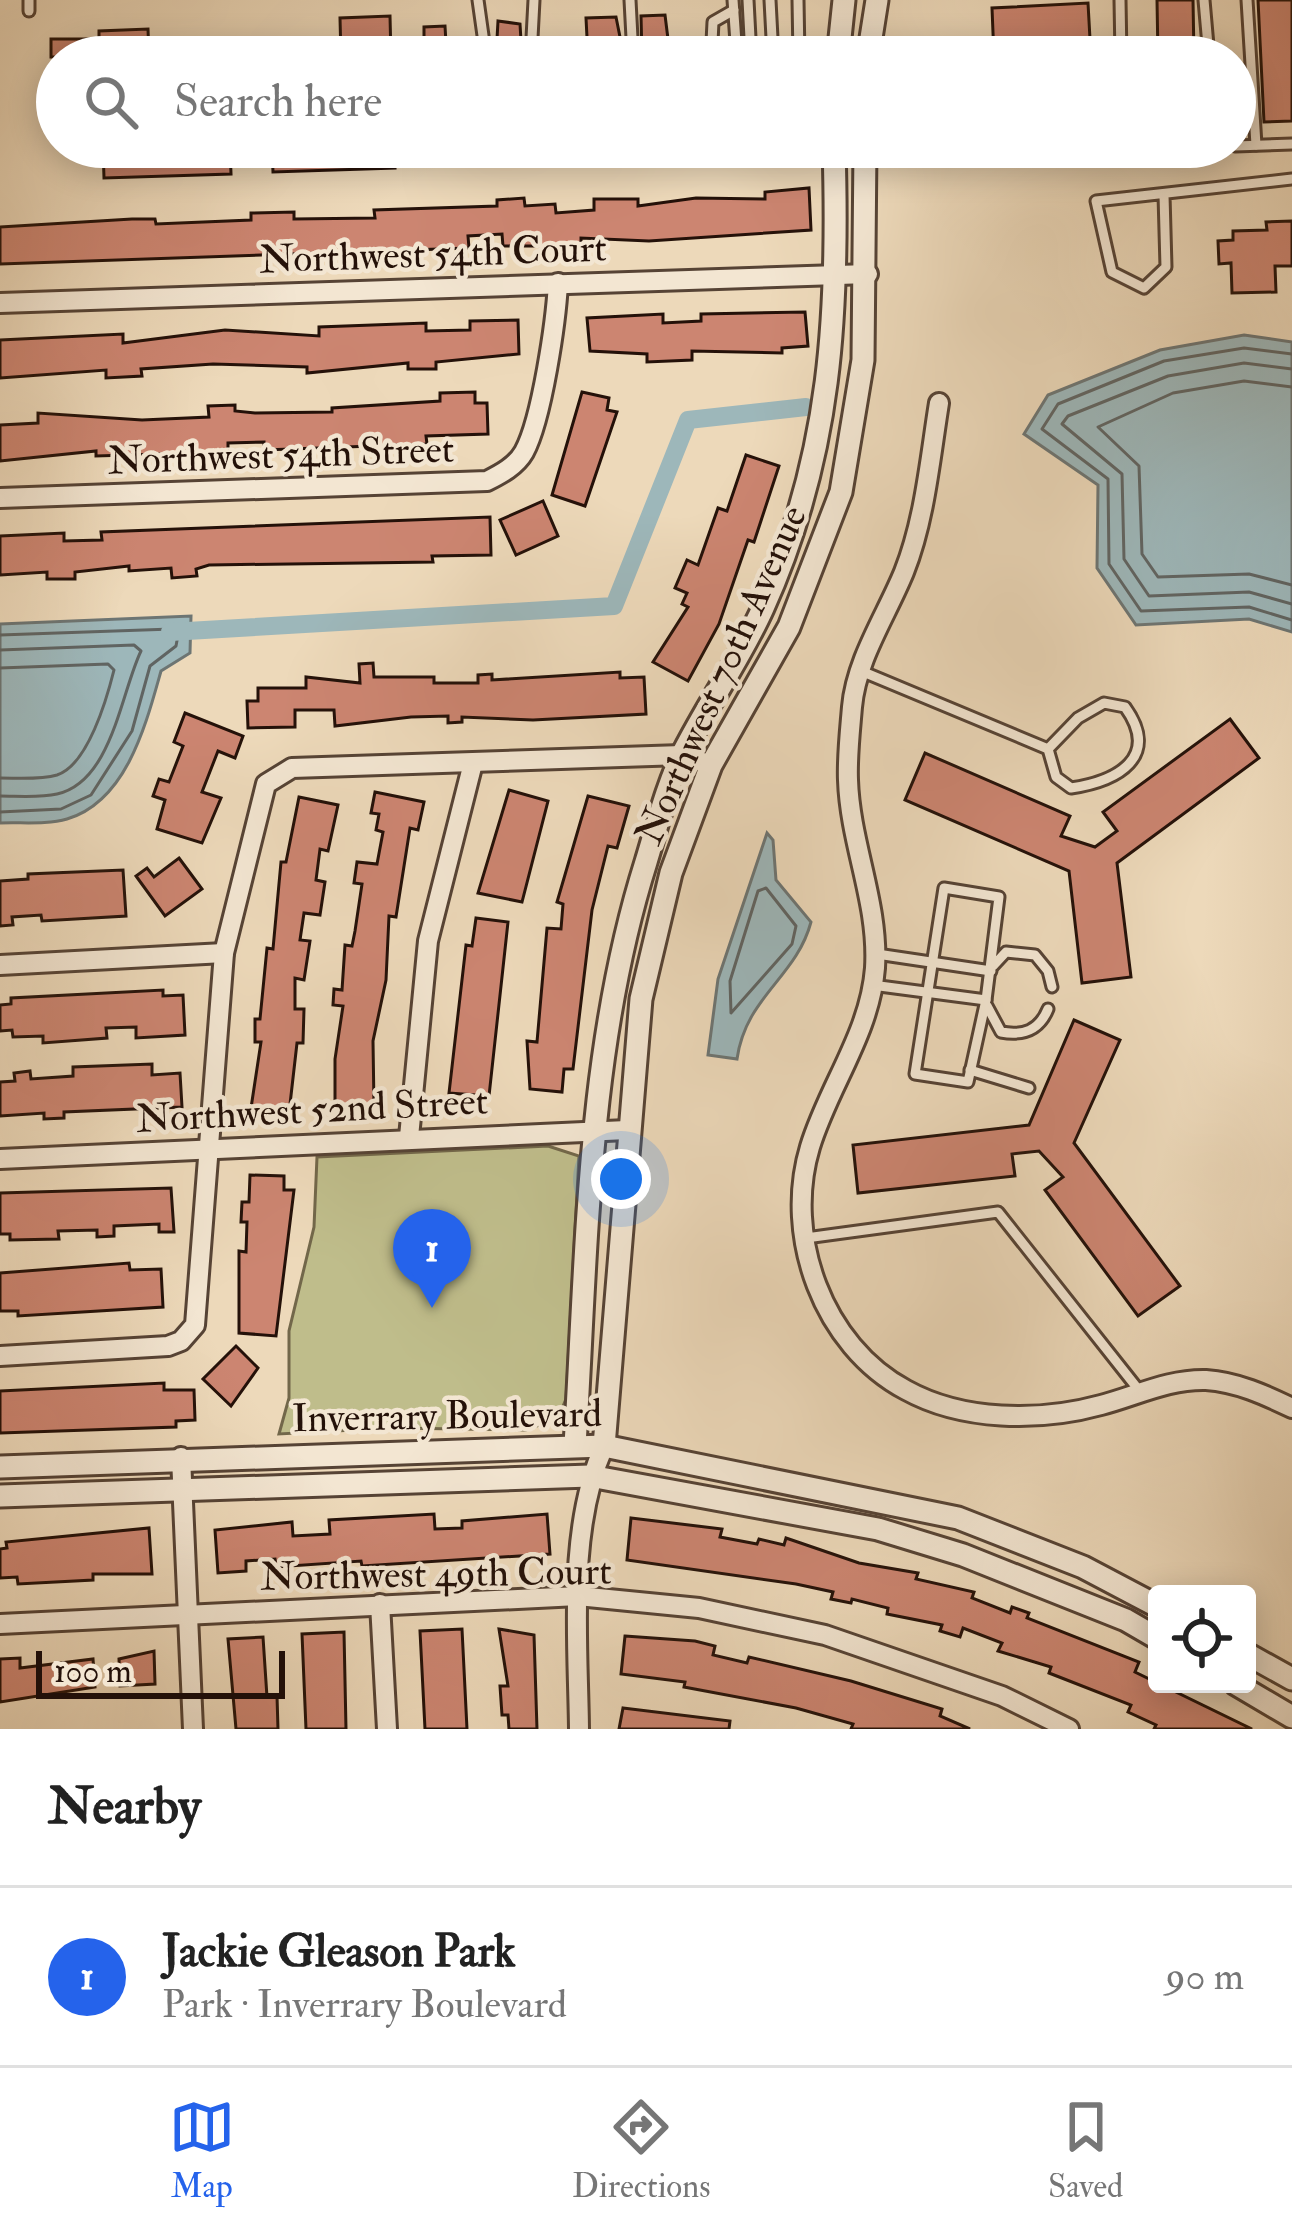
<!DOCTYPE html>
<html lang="en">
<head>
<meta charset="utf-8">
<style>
	:root { --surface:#fff; --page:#f2f2f2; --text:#222; --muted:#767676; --line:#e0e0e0; --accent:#2563eb }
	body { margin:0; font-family:"IM FELL Double Pica",serif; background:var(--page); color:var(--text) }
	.controls { position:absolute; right:36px; bottom:36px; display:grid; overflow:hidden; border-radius:12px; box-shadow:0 6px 30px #0003 }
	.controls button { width:108px; height:108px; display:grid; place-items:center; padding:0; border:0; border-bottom:3px solid var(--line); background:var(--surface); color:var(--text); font:60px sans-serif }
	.scale { position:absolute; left:36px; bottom:30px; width:249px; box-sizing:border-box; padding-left:12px; border:6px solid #241109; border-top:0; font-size:33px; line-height:42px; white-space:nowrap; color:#241109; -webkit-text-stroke:9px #f3e6d2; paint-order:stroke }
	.you { position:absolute; left:621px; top:1179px; width:42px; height:42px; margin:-30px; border:9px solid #fff; border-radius:50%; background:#1a73e8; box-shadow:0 0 0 18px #1a73e833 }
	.badge { display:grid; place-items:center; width:78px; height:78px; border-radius:50%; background:var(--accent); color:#fff; font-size:39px; font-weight:700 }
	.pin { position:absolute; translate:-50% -99px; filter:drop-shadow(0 3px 6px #0008) }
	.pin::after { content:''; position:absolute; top:63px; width:42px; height:36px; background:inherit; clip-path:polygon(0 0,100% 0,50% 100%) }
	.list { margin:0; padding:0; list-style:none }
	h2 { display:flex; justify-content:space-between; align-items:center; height:156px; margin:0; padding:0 48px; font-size:51px }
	h2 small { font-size:39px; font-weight:400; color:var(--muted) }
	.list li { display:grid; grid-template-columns:78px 1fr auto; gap:36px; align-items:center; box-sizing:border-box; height:180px; padding:0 48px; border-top:3px solid var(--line) }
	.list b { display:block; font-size:45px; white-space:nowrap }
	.list p { margin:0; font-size:39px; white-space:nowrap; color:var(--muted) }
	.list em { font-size:39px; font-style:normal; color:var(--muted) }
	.icon { flex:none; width:66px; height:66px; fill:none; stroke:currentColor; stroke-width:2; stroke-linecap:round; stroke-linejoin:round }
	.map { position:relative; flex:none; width:1292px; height:1729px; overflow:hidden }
	.search { position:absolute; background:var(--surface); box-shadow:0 6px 30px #0003; left:36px; right:36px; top:36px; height:132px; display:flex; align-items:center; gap:30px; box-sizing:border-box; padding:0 42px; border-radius:66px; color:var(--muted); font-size:45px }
	.sheet { height:336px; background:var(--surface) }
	nav { display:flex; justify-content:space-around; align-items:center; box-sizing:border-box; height:168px; border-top:3px solid var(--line); background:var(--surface); font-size:33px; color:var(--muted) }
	nav a { display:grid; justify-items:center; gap:6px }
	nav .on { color:var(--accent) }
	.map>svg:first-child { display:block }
	.green { fill:#bfbd8b; stroke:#72674a; stroke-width:3 }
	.water { fill:#9db7ba; stroke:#6d7573; stroke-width:3 }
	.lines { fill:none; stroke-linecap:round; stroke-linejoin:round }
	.shore { stroke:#606462; stroke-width:3 }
	.canal { stroke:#9db7ba; stroke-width:18 }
	.building { fill:#cc8571; stroke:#241109; stroke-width:3 }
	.service-casing { stroke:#564335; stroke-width:15 }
	.minor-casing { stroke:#564335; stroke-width:24 }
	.tertiary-casing { stroke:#564335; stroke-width:27 }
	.service { stroke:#f3e6d2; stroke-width:9 }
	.minor { stroke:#f3e6d2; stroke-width:18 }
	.tertiary { stroke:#f3e6d2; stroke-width:21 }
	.labels { text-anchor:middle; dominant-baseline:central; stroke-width:9; stroke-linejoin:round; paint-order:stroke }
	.street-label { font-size:39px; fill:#241109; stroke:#f3e6d2 }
</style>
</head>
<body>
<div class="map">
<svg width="1292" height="1729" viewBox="0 0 1292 1729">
	<rect width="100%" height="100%" fill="#edd9ba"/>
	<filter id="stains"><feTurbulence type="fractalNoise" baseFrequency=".00167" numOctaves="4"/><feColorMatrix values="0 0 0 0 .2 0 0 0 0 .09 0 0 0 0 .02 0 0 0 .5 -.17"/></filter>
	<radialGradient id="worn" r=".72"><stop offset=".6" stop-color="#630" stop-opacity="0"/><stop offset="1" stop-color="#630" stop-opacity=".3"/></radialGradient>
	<polygon class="green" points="548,1146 579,1156 566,1399 558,1418 526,1430 393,1428 279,1434 289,1398 289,1331 314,1227 317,1157"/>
	<g class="water">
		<polygon points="1244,335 1292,342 1292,632 1249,619 1136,625 1097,568 1098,485 1024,434 1048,395 1160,350"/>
		<path d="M 191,616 L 190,653 L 161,671 C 146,724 127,801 67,819 C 47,825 21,822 0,823 L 0,624 Z"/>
		<path d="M 767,833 L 773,840 L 776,880 L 811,922 C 796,978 746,996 737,1059 L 708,1055 L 718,979 Z"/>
	</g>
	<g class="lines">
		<g class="shore">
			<polyline points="1292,354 1244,348 1164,361 1058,404 1042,429 1108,479 1109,564 1141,611 1249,607 1292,620"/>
			<polyline points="1292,369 1244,363 1168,376 1068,416 1062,424 1122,474 1124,559 1149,596 1249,592 1292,604"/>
			<polyline points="1292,387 1244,381 1173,393 1098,427 1139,466 1142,554 1158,577 1249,574 1292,585"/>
			<polyline points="0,635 172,629 178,635 176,646 150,666 132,731 91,795 61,809 0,812"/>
			<path d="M 0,650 L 134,645 L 141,651 C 121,692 112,782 57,794 C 40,798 18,796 0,796"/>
			<path d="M 0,668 L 108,664 L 114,670 C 107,698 88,765 57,775 C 40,780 18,778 0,778"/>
			<polygon points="766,888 796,926 792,944 731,1013 730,981 758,891"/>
		</g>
		<polyline class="canal" points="170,632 614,606 688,420 806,407"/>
	</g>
	<g class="building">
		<polygon points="1157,0 1193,0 1194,57 1158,57"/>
		<polygon points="1258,0 1292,0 1292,121 1264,122"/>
		<polygon points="1088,3 1091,57 994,57 992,8"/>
		<polygon points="665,15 670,55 642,57 641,16"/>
		<polygon points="390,16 391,57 341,57 340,18"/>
		<polygon points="616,17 624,57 588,57 586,18"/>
		<polygon points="498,21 520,24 522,57 496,57"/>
		<polygon points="445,26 446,43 457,42 458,57 424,57 424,27"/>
		<polygon points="148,29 149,57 51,57 51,39 99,39 99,31"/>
		<polygon points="103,147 230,147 231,174 104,178"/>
		<polygon points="272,147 394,147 395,168 273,172"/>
		<polygon points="809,188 811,230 649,241 581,238 581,243 536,246 503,246 502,234 468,236 469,248 0,264 0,227 132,219 155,219 156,224 251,220 251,213 294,212 294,219 375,218 374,210 497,206 497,200 524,198 525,206 555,204 556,213 594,210 594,199 638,199 638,206 696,198 765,199 765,192"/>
		<polygon points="1292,221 1292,266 1275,266 1276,292 1232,293 1231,263 1219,264 1218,241 1233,240 1233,231 1267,230 1266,222"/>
		<polygon points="805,312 808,346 782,348 782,353 692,351 692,360 647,362 647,354 590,351 587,318 663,314 663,323 701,321 701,314"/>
		<polygon points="518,320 519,354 436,362 436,369 408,369 408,363 307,373 307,367 213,364 141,369 142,376 106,378 106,370 0,378 0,340 123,334 123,343 225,330 319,336 319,327 426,323 426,331 470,330 470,321"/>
		<polygon points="475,392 475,403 487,403 488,434 426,436 427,444 264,450 264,442 228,443 228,452 96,456 96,451 0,461 0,425 38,423 38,413 142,420 209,417 208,406 235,405 235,411 255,413 332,412 332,408 440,401 440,393"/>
		<polygon points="582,392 609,398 607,410 617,412 585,506 552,495"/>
		<polygon points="746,455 779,466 754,542 748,540 719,624 688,681 653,662 688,607 682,604 687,593 675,588 687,560 698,565 718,508 727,511"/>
		<polygon points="543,501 558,536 516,555 500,520"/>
		<polygon points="490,517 491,555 432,556 433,562 209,565 196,569 197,576 172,578 171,568 129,571 129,566 75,572 75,579 47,579 47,572 0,575 0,536 64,533 64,541 102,540 101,532"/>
		<polygon points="373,663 374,677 434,677 434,683 478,683 478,675 492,674 492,680 620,672 620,678 644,677 646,714 533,720 462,717 462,722 448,723 448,716 411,717 335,726 334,710 295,710 295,727 248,728 247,701 258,701 258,688 306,688 306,677 360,683 359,664"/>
		<polygon points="185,713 243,736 235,758 218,751 202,792 221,798 202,843 157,829 165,800 153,796 159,779 169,782 183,746 174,742"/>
		<polygon points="1230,719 1259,758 1117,863 1131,977 1082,983 1069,871 905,800 925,753 1070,816 1061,836 1095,847 1117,831 1103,812"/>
		<polygon points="509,790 548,801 522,902 478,893"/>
		<polygon points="375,792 424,802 418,830 410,828 396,917 389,916 386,980 373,1041 374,1106 335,1106 335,1059 343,1006 333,1005 334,989 342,990 345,945 352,946 355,931 362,884 354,883 357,862 377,864 383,832 376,830 379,814 371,813"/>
		<polygon points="588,796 629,806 617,848 608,846 592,910 573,1069 564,1069 562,1092 530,1089 527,1041 537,1042 547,928 561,929 563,904 557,902"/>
		<polygon points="299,797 338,805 328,851 320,849 316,880 325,882 320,915 304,913 300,940 310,941 304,980 295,978 295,1009 304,1009 303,1043 297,1043 289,1113 251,1108 261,1042 255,1042 255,1019 260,1019 267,948 273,949 281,862 286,862"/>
		<polygon points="179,858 202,889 165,916 136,876 147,868 154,877"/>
		<polygon points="123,870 126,916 42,921 41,915 12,917 13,925 0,926 0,881 28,879 28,874"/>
		<polygon points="476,918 508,922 489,1096 449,1093 466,945 472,946"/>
		<polygon points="163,990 163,996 183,995 185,1035 136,1038 136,1027 106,1028 107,1038 43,1043 43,1036 13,1037 12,1030 0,1031 0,1005 11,1004 11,998"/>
		<polygon points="1074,1020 1120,1040 1074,1143 1180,1286 1138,1316 1045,1190 1063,1177 1039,1151 1012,1154 1015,1176 858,1193 853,1145 1029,1125"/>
		<polygon points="152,1064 152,1075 180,1073 182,1107 64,1112 64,1118 44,1119 44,1113 0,1116 0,1082 15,1081 14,1073 30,1071 31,1079 73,1076 73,1067"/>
		<polygon points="250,1175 284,1176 284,1190 294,1190 276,1336 239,1333 239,1251 246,1252 247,1222 241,1222 242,1202 249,1202"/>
		<polygon points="171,1188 174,1232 159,1232 159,1224 114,1226 114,1236 97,1237 97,1230 58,1231 59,1239 10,1240 10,1234 0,1234 0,1193"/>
		<polygon points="129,1263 130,1270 161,1269 163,1307 18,1316 18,1311 0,1311 0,1273"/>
		<polygon points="236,1346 258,1368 231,1406 203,1379"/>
		<polygon points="164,1383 164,1390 194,1390 195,1420 176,1421 176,1427 0,1433 0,1391"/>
		<polygon points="434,1514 435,1529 462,1528 462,1521 547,1514 550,1554 362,1566 361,1561 276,1567 275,1559 246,1561 246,1571 218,1573 215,1530 292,1522 293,1536 330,1534 329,1520"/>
		<polygon points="631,1518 722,1529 720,1537 757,1544 759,1539 784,1545 786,1538 859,1563 918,1573 916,1579 974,1592 972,1598 1010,1613 1012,1607 1029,1613 1027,1618 1139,1662 1135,1672 1252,1729 1154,1729 1156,1725 1128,1712 1131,1705 1049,1673 1051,1667 998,1651 1002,1643 963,1628 960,1637 940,1631 942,1625 887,1614 888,1608 852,1599 851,1603 831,1599 833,1592 796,1584 627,1560"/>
		<polygon points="149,1528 152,1574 93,1574 93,1580 18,1584 17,1577 0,1578 0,1549 7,1548 6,1542"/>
		<polygon points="462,1629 467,1729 425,1729 420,1631"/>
		<polygon points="499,1629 534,1635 537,1729 509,1729 508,1715 502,1715 500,1686 508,1686"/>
		<polygon points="344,1632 346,1729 306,1729 302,1634"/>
		<polygon points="625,1636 695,1641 715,1646 713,1655 747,1663 749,1657 851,1681 942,1709 940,1716 970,1729 851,1729 853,1724 796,1708 684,1687 685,1682 621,1674"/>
		<polygon points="263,1637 267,1697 277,1696 278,1729 236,1729 228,1639"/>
		<polygon points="154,1651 155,1684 120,1686 119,1659"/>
		<polygon points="20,1658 20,1668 93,1659 95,1687 0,1702 0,1659"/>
		<polygon points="623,1708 730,1721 729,1729 619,1729"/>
	</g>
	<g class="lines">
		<defs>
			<g id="service">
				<polyline points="29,0 29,11"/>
				<polyline points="478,0 486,57"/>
				<polyline points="630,0 633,57"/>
				<polyline points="733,0 737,57"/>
				<polyline points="748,0 751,57"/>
				<polyline points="770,0 773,57"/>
				<polyline points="798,0 799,57"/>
				<polyline points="1120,0 1121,57"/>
				<polyline points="1204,0 1209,57"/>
				<polyline points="1247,0 1256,145"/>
				<polyline points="712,42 713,22 734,10"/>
				<polyline points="531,57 534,0"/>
				<polyline points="1235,146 1292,144"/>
				<polyline points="637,147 637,149"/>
				<polyline points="1164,195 1166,267 1144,288 1112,272 1096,201 1292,179"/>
				<path d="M 861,671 L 1048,749 L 1078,718 L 1104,703 L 1125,707 C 1161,757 1118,781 1071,788 L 1056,777 L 1048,749"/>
				<polygon points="944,888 999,897 986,1000 968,1082 915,1074"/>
				<polyline points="877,954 991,971"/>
				<polyline points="993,966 1006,952 1035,955 1048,971 1052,987"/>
				<polyline points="872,985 986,1000"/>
				<path d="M 987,1006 L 1001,1032 C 1023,1036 1039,1031 1048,1009"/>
				<polyline points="970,1070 1029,1088"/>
				<polyline points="806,1238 998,1212 1138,1389"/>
			</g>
			<g id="minor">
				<polyline points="0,303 868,274"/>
				<path d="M 939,403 C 930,459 925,519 904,572 C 886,616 856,660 852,707 C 850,731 847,757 848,780 C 850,844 879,903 875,968 C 870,1033 828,1087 810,1147 C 783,1236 823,1346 906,1390 C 962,1421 1039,1422 1101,1405 C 1136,1396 1168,1379 1206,1380 C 1237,1382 1265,1395 1292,1408"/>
				<path d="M 0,498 L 487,481 C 501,474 516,466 524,452 C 542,419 556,321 558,283"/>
				<polyline points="0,965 224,953"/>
				<polyline points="409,1137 428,941 473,763"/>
				<polyline points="0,1159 627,1130"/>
				<polyline points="0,1356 168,1346 181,1341 195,1325 224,953 266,784 292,768 682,755 711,765"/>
				<polyline points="181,1457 193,1729"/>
				<polyline points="380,1604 387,1729"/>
				<polyline points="0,1624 578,1596 699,1608 825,1635 1002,1696 1069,1729"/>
				<path d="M 579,1729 C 578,1638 567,1530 604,1446"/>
			</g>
			<g id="tertiary">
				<polyline points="838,57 844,0"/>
				<polyline points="868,57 877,0"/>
				<path d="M 575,1445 C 587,1251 587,1049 646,862 C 657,826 667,785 684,751 C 709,702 741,657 763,608 C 832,455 839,311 834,147"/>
				<polyline points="604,1446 641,999 671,873 711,765 789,627 841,492 863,360 865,147"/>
				<polyline points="0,1467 604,1446 958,1518 1083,1567 1157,1606"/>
				<polyline points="0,1496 590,1476 878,1529 963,1555 1126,1620 1157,1638"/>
				<polyline points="1247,1654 1292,1679"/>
				<polyline points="1236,1684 1292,1717"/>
			</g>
		</defs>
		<use href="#service" class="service-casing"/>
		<use href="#minor" class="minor-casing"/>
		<use href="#tertiary" class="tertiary-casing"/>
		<use href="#service" class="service"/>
		<use href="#minor" class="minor"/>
		<use href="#tertiary" class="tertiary"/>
	</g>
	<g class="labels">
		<g class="street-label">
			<text transform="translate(433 254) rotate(-2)">Northwest 54th Court</text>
			<text transform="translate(281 455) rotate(-2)">Northwest 54th Street</text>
			<text transform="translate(721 675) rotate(-66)">Northwest 70th Avenue</text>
			<text transform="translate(312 1110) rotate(-3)">Northwest 52nd Street</text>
			<text transform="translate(447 1416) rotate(-1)">Inverrary Boulevard</text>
			<text transform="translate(436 1574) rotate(-1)">Northwest 49th Court</text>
		</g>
	</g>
	<rect width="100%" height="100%" filter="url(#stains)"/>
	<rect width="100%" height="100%" fill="url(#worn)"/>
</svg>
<div class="controls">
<button><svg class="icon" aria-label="locate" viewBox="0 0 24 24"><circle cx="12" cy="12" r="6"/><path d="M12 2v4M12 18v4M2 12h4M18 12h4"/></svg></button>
</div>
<div class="scale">100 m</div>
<div class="you"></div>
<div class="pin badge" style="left:432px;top:1308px">1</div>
<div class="search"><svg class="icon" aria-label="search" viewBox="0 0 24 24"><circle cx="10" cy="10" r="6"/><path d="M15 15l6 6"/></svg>Search here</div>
</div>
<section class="sheet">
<h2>Nearby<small></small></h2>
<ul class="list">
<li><span class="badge">1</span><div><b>Jackie Gleason Park</b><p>Park · Inverrary Boulevard</p></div><em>90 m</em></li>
</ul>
</section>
<nav>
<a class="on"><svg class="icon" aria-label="map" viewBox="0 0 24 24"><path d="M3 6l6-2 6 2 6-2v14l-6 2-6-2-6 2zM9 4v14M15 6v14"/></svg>Map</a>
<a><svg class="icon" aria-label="directions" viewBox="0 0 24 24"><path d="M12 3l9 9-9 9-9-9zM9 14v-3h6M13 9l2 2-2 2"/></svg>Directions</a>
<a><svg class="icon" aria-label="saved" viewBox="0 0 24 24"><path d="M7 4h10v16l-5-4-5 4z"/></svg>Saved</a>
</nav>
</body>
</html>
